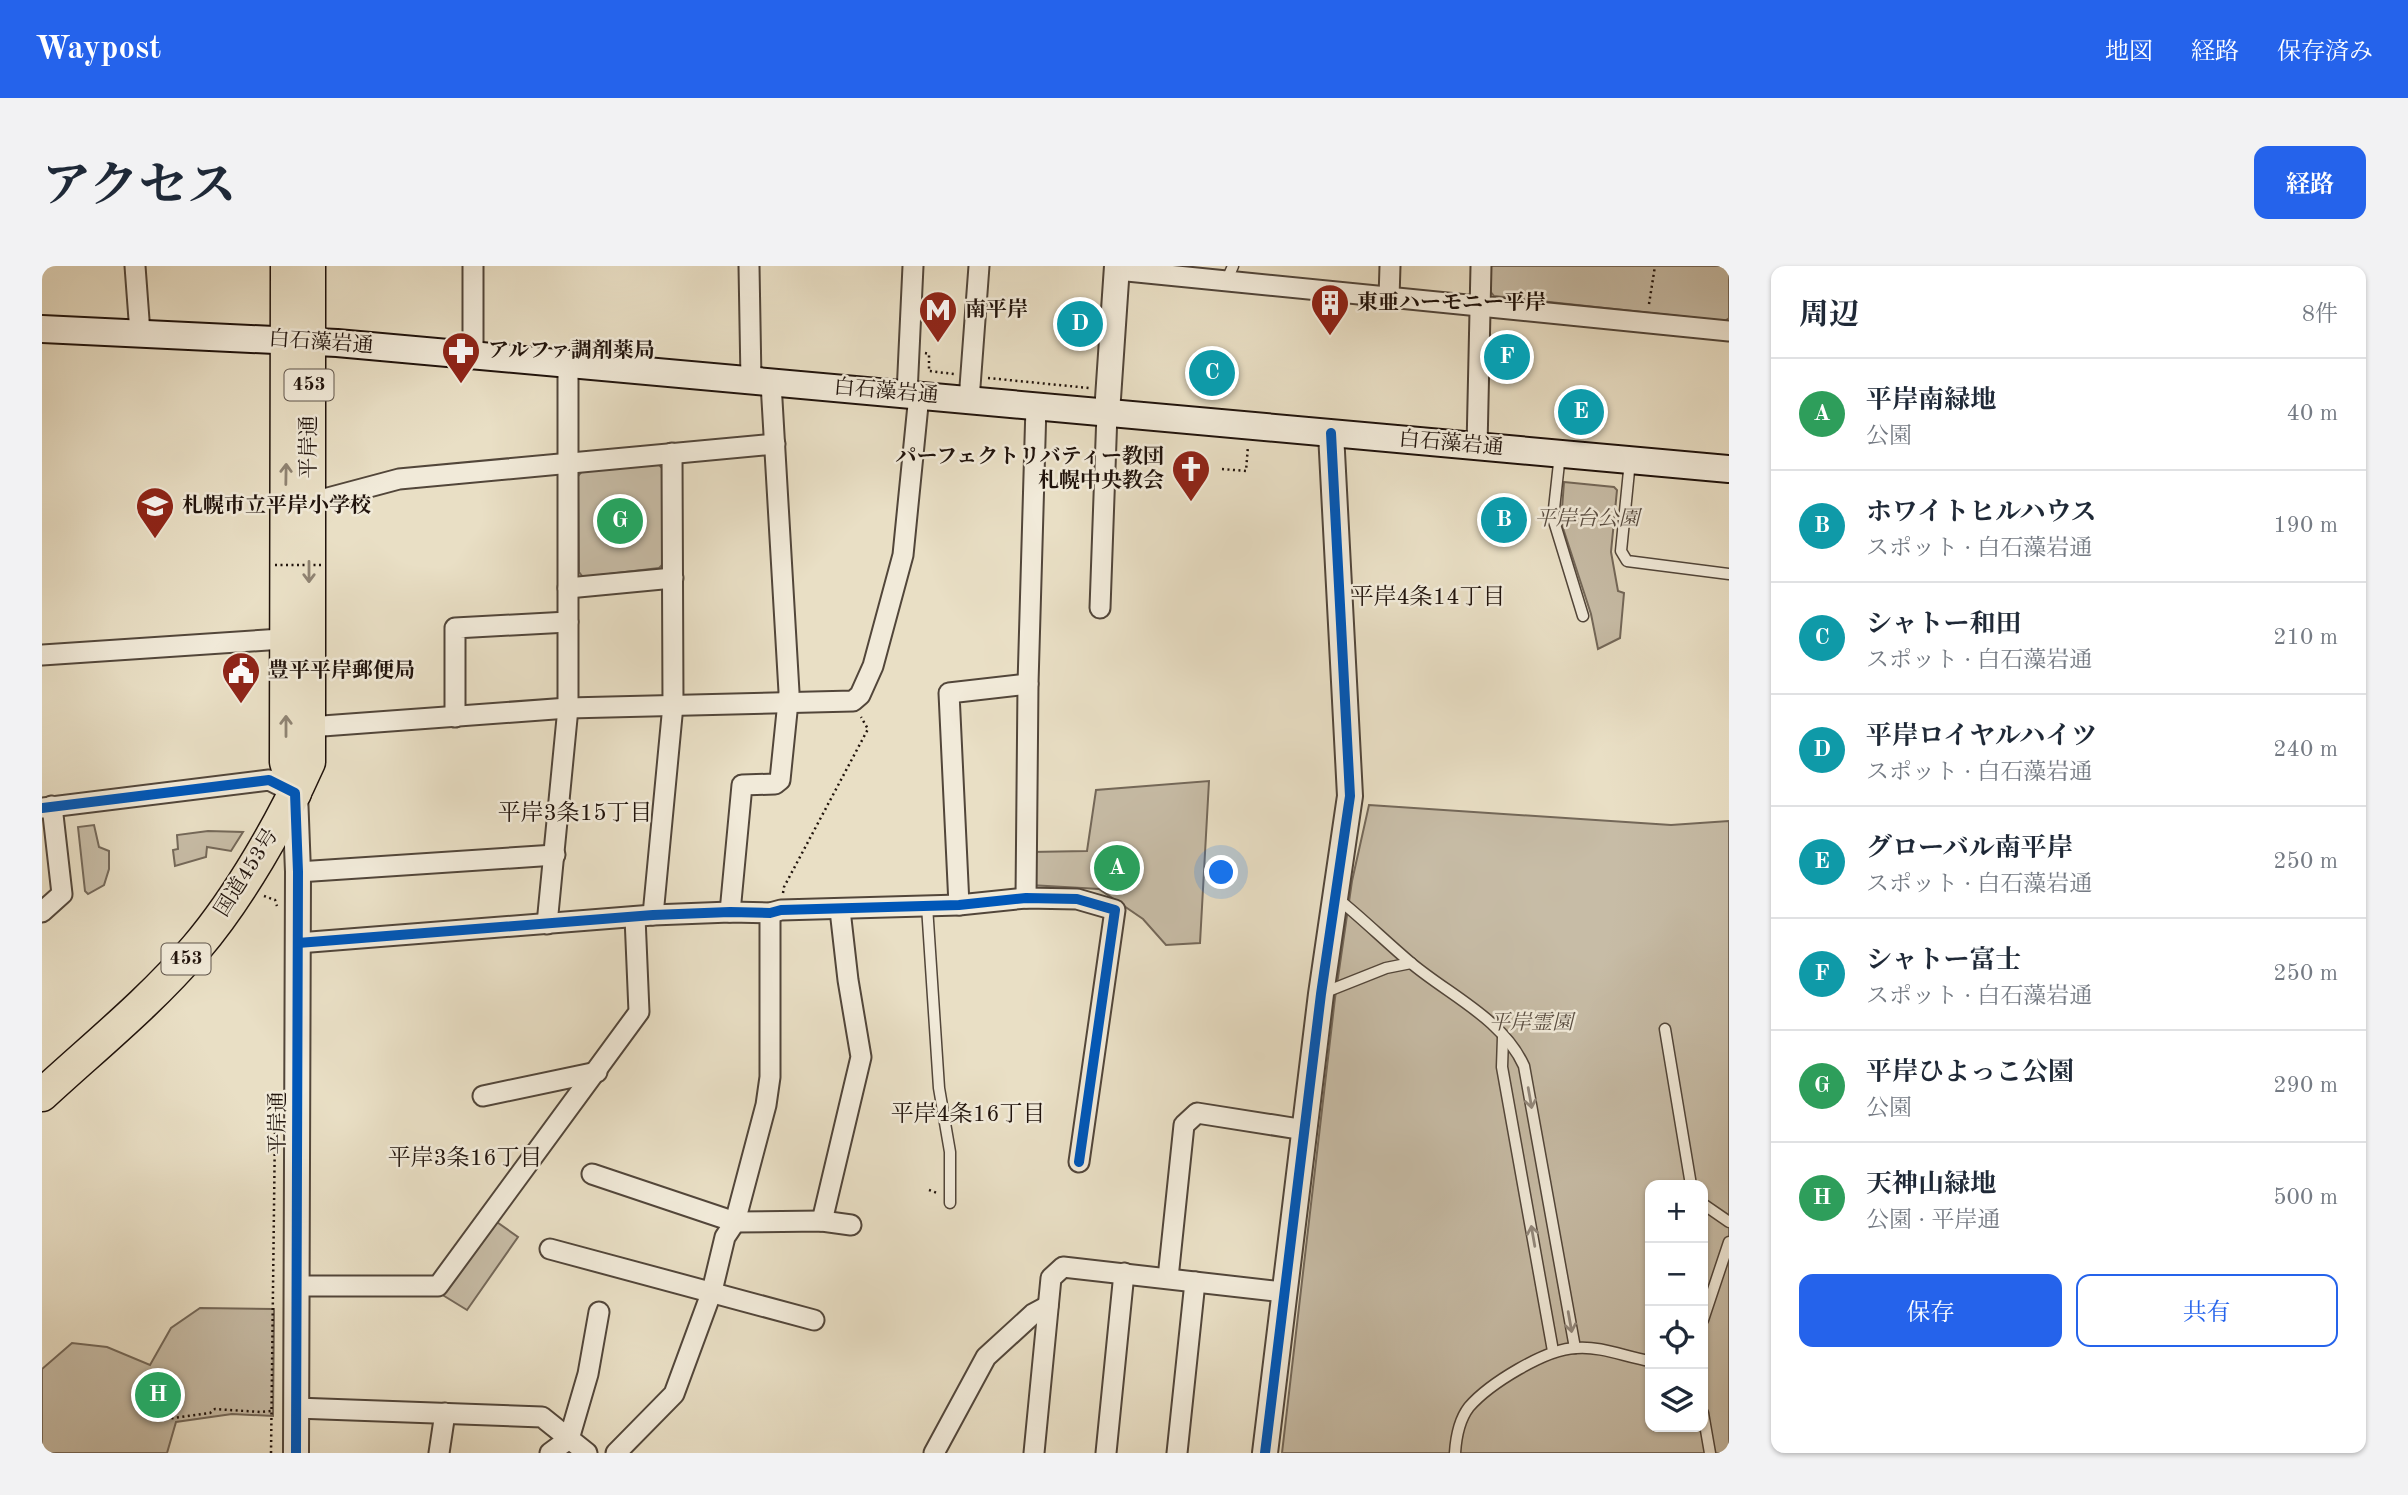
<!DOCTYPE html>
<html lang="ja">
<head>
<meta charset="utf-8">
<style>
	:root { --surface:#fff; --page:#f2f2f3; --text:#1f2937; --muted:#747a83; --line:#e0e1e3; --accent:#2563eb }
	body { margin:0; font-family:"Old Standard TT","Noto Serif JP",serif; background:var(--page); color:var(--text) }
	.controls { position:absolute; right:21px; bottom:21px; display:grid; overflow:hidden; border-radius:14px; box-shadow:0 2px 5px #0004 }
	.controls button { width:63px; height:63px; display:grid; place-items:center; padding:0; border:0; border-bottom:2px solid var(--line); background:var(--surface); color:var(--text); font:35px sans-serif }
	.you { position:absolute; left:1180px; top:607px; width:24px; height:24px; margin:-18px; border:5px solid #fff; border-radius:50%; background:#1a73e8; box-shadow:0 0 0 10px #1a73e833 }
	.badge { display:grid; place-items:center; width:46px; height:46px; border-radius:50%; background:var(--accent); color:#fff; font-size:23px; font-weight:700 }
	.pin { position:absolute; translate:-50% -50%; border:4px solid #fff; box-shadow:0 2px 7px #0006 }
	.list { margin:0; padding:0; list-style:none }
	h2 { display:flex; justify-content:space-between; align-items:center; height:91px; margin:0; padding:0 28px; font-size:30px }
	h2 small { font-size:23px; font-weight:400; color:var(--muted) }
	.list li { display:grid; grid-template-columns:46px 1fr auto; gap:21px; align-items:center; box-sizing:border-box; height:112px; padding:0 28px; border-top:2px solid var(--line) }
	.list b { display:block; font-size:26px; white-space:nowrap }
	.list p { margin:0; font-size:23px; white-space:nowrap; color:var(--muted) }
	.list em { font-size:23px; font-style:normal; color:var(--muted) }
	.actions { display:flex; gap:14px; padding:21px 28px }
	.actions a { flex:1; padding:16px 0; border:2px solid var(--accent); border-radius:14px; text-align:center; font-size:24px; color:var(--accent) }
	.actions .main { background:var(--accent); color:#fff }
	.icon { flex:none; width:38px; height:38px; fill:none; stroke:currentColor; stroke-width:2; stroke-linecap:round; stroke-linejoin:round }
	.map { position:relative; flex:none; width:1687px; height:1187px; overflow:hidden; border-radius:14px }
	header { display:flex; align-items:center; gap:42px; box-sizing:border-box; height:98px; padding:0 35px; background:var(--accent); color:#fff }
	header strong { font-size:33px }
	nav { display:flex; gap:38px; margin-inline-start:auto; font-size:24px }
	.intro { display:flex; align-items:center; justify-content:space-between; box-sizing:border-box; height:168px; padding:0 42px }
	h1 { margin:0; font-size:49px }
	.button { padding:18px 32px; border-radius:14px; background:var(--accent); color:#fff; font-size:24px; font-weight:700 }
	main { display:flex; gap:42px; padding:0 42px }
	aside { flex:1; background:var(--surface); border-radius:14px; box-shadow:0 2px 5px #0004 }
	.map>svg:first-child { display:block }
	.green { fill:#c7bca6; stroke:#746859; stroke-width:2; fill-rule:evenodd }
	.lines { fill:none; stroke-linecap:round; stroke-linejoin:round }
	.service-casing { stroke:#52463a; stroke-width:13 }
	.minor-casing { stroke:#52463a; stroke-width:23 }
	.tertiary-casing { stroke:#52463a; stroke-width:28 }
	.secondary-casing { stroke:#20130c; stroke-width:30 }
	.trunk-casing { stroke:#20130c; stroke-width:35 }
	.path { stroke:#20130c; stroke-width:2.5; stroke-dasharray:2 3.5; stroke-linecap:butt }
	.service { stroke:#f1ead9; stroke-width:10 }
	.minor { stroke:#f1ead9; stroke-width:19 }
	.tertiary { stroke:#f1ead9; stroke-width:24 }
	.secondary { stroke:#f1ead9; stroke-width:26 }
	.trunk { stroke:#e9dfc5; stroke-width:32 }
	.path-bridge { stroke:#20130c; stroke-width:2.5; stroke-dasharray:2 3.5; stroke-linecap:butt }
	.cycleway-casing { stroke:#f1ead9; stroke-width:15 }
	.cycleway { stroke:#0057b8; stroke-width:10 }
	.oneway { stroke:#8f8372 }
	.oneway2 { stroke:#93897d }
	.labels { text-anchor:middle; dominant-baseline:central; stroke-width:5; stroke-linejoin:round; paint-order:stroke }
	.shield { fill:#f1ead9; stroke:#5f544a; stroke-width:2 }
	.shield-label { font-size:19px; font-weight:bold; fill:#20130c }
	.poi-label { font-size:21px; font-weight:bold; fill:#20130c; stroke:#f1ead9; text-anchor:start }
	.street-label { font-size:21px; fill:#20130c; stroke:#f1ead9 }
	.park-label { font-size:21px; font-style:italic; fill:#5a4e42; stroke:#f1ead9 }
	.neighbourhood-label { font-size:23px; fill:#20130c; stroke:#f1ead9 }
</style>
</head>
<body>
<header>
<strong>Waypost</strong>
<nav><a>地図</a><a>経路</a><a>保存済み</a></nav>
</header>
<div class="intro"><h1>アクセス</h1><a class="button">経路</a></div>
<main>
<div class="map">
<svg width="1687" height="1187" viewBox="0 0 1687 1187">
	<rect width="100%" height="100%" fill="#e9dfc5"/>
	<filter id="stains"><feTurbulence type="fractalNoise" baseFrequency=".00286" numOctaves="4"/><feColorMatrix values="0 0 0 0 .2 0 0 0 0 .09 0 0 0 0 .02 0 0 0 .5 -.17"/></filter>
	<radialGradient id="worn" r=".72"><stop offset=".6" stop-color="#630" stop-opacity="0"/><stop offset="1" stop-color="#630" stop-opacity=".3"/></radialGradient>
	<g class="green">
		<polygon points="1449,0 1687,0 1687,52 1683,55 1452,30 1448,25"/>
		<polygon points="615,197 621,203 620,299 617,302 541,311 537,306 536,210 541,204"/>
		<polygon points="1522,216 1572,221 1575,224 1569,286 1576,325 1582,327 1578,372 1556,383 1549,348 1519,256"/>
		<polygon points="1167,515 1158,677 1124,679 1101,653 1057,623 988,619 988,586 1045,585 1054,524"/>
		<path d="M 1327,539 L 1629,559 L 1687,555 L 1687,1187 L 1240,1187 L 1293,732 L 1310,615 ZM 1608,919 L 1661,919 L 1661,1161 L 1608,1161 Z"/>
		<polygon points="52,559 57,581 67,585 67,603 62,619 46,628 43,625 36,561"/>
		<polygon points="166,565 201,566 189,585 165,581 164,591 133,600 131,584 136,583 135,569"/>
		<polygon points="452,954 476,971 425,1044 399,1028"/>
		<polygon points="158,1042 232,1043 231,1150 190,1148 134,1156 125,1187 0,1187 0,1103 30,1077 65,1081 108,1099 129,1062"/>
	</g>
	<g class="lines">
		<defs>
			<g id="service">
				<polyline points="1184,16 1191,0"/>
				<polyline points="1518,188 1511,252 1541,350"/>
				<polyline points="1588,195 1579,285 1585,295 1687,308"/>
				<path d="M 1296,633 C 1321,653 1344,676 1369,697 C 1407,729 1461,753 1482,800 L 1533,1082"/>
				<polyline points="885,640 897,822 908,886 908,937"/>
				<polyline points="1281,727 1344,702 1369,697"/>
				<polyline points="1623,763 1649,919"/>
				<polyline points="1461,771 1460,801 1511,1085"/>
				<polyline points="1661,938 1687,956"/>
				<polyline points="1661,1054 1687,976"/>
				<polyline points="1661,1147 1668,1187"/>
				<path d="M 1413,1187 C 1414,1171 1417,1154 1427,1141 C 1447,1118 1503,1083 1534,1082 C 1560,1080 1583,1091 1608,1095"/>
			</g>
			<g id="minor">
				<polyline points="93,0 98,67"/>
				<polyline points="707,0 709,114"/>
				<polyline points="1075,4 1687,65"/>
				<polyline points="1347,32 1348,0"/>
				<polyline points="431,89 431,0"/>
				<polyline points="865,128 871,0"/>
				<polyline points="927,134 937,0"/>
				<polyline points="1435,181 1439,0"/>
				<polyline points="267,237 357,213 733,178"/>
				<polyline points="526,322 631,312"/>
				<polyline points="1058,342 1065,147"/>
				<polyline points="0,389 255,372"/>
				<polyline points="413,451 413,362 526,356"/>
				<polyline points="267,461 526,442 811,435 818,429 831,400 861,289 877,129"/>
				<polyline points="0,542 227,514 253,527"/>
				<polyline points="256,606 513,589"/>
				<polyline points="984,632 986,418 994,140"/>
				<polyline points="917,639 907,427 986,418"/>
				<polyline points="0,646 20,628 10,540"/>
				<polyline points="688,646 700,519 733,518 738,514 747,426 729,117"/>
				<polyline points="611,649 631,439 630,187"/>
				<polyline points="505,658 526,442 526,98"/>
				<polyline points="256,677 611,649 688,646 728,647 739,644 917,639 984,632 1035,633 1073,644 1037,896"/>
				<polyline points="441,830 555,806"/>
				<polyline points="550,908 693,956 780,955 809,959"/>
				<polyline points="780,955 819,791 806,714 798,644"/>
				<polyline points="508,983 772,1054"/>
				<polyline points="1126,1012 1142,859 1155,847 1263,864"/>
				<polyline points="255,1020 396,1020 597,746 593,651"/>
				<polyline points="254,1142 500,1151 545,1187"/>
				<polyline points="397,1187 403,1147"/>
				<polyline points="508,1187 527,1173 546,1108 557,1046"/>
				<polyline points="574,1187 632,1128 670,1025 683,971 693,956 724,839 728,811 728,647"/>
				<polyline points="892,1187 944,1091 991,1048 1006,1040"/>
				<polyline points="992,1187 1009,1012 1021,1001 1241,1026"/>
				<polyline points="1064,1187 1082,1007"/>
				<polyline points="1135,1187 1153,1016"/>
			</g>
			<g id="tertiary">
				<polyline points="1065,147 1075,0"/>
				<polyline points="253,527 256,606 254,1187"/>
				<polyline points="1223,1187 1279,728 1308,530 1289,167"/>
			</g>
			<polyline id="secondary" points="0,63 295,77 1687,203"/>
			<g id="trunk">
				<polyline points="245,0 244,496 253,527"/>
				<path d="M 0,829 C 52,781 108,736 154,682 C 196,633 241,555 267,496 L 267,0"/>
			</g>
		</defs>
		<use href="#service" class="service-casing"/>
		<use href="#minor" class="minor-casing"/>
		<use href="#tertiary" class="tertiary-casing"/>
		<use href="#secondary" class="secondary-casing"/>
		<use href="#trunk" class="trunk-casing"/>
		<g class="path">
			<polyline points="1607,38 1613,0"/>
			<polyline points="883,87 887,88 887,105 912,108"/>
			<polyline points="946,112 1047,122"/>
			<polyline points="1180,203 1204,205 1206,180"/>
			<polyline points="741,627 742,621 826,463 819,451"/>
			<polyline points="222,630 233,634 235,640"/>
			<polyline points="887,924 895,927"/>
			<polyline points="124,1153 168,1147 173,1143 218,1146 229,1145"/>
			<polyline points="229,1187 233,860"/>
		</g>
		<use href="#service" class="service"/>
		<use href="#minor" class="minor"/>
		<use href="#tertiary" class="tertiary"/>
		<use href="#secondary" class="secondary"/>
		<use href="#trunk" class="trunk"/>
		<polyline class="path-bridge" points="233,299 279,299"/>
		<defs>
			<g id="cycleway">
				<polyline points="0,542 227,514 253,527 256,606 254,1187"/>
				<polyline points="256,677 611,649 688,646 728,647 739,644 917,639 984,632 1035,633 1073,644 1037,896"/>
				<polyline points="1223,1187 1279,728 1308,530 1289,167"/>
			</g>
		</defs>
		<use href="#cycleway" class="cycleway-casing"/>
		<use href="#cycleway" class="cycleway"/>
	</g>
	<defs><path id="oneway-shaft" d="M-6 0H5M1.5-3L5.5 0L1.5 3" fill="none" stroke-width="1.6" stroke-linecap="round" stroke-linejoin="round" transform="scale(1.75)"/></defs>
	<g class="oneway">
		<use href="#oneway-shaft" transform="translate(244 208) rotate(-89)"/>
		<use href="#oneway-shaft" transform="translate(267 306) rotate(90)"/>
		<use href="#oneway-shaft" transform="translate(244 460) rotate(-90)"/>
	</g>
	<g class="oneway2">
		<use href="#oneway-shaft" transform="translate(1488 832) rotate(80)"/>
		<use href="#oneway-shaft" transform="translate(1491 970) rotate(-100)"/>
		<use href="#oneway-shaft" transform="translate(1528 1056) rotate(80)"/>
	</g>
	<defs>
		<symbol id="building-pin" viewBox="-11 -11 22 30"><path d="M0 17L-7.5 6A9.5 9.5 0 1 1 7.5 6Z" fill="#8f2418" stroke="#f1ead9"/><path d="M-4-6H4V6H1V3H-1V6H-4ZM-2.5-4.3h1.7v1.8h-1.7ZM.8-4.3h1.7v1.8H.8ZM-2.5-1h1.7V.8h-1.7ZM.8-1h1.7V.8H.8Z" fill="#fff"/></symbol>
		<symbol id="metro-pin" viewBox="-11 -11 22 30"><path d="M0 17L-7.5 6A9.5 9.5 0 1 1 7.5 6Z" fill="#8f2418" stroke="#f1ead9"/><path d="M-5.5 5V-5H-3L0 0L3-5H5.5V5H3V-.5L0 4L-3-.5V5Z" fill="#fff"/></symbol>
		<symbol id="pharmacy-pin" viewBox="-11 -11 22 30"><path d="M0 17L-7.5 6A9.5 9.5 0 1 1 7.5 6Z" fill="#8f2418" stroke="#f1ead9"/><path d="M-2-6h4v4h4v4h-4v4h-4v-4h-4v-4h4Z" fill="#fff"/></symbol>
		<symbol id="church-pin" viewBox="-11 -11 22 30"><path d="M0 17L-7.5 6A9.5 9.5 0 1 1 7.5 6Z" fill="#8f2418" stroke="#f1ead9"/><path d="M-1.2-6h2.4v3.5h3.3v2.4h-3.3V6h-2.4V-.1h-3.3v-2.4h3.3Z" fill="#fff"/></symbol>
		<symbol id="school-pin" viewBox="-11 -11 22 30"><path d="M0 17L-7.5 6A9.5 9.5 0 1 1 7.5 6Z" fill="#8f2418" stroke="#f1ead9"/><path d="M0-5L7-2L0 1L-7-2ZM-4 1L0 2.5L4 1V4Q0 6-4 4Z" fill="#fff"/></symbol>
		<symbol id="civic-pin" viewBox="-11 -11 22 30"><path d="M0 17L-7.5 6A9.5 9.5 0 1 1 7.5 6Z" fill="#8f2418" stroke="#f1ead9"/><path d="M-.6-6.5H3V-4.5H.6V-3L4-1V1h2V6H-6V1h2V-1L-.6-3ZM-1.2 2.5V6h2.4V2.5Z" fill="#fff"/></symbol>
	</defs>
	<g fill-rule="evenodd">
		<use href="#building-pin" x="1266" y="15" width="44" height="60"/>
		<use href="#metro-pin" x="874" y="22" width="44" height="60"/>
		<use href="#pharmacy-pin" x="397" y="63" width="44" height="60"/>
		<use href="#church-pin" x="1127" y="181" width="44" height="60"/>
		<use href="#school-pin" x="91" y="218" width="44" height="60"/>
		<use href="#civic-pin" x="177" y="383" width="44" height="60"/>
	</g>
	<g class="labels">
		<g class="shield">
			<rect x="242.5" y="103.5" width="49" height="31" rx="5"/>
			<rect x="119.5" y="677.5" width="49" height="31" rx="5"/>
		</g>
		<g class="shield-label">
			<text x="267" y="119">453</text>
			<text x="144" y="693">453</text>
		</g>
		<g class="poi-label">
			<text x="1315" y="37">東亜ハーモニー平岸</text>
			<text x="923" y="44">南平岸</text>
			<text x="446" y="85">アルファ調剤薬局</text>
			<text x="1122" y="191" text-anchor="end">パーフェクトリバティー教団<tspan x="1122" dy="24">札幌中央教会</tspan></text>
			<text x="140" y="240">札幌市立平岸小学校</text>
			<text x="226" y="405">豊平平岸郵便局</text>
		</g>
		<g class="street-label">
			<text transform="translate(279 77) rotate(4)">白石藻岩通</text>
			<text transform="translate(844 126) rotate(5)">白石藻岩通</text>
			<text transform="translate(1409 178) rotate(5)">白石藻岩通</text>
			<text transform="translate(267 181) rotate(-90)">平岸通</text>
			<text transform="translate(205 607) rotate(-58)">国道453号</text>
			<text transform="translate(236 857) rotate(-90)">平岸通</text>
		</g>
		<g class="park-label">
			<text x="1545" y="253">平岸台公園</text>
			<text x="1489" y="757">平岸霊園</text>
		</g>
		<g class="neighbourhood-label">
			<text x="1386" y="331">平岸4条14丁目</text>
			<text x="533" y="547">平岸3条15丁目</text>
			<text x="926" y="848">平岸4条16丁目</text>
			<text x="423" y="892">平岸3条16丁目</text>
		</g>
	</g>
	<rect width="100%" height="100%" filter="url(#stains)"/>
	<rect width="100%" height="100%" fill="url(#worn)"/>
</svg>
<div class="controls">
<button>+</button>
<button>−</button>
<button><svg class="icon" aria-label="locate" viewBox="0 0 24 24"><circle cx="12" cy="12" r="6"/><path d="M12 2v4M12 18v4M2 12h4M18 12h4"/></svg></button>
<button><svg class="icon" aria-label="layers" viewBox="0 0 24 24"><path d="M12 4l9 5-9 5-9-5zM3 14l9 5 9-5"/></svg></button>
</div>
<div class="you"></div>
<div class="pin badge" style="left:1075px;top:602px;background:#2e9e5b">A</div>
<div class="pin badge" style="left:1462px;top:254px;background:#0f9aa8">B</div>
<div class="pin badge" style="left:1170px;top:107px;background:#0f9aa8">C</div>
<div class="pin badge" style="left:1038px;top:58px;background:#0f9aa8">D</div>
<div class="pin badge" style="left:1539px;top:146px;background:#0f9aa8">E</div>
<div class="pin badge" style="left:1465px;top:91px;background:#0f9aa8">F</div>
<div class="pin badge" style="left:578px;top:255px;background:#2e9e5b">G</div>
<div class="pin badge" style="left:116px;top:1129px;background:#2e9e5b">H</div>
</div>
<aside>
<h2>周辺<small>8件</small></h2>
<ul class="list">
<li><span class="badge" style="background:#2e9e5b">A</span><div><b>平岸南緑地</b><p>公園</p></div><em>40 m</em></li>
<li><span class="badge" style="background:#0f9aa8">B</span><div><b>ホワイトヒルハウス</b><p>スポット · 白石藻岩通</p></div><em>190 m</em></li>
<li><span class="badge" style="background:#0f9aa8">C</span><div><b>シャトー和田</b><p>スポット · 白石藻岩通</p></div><em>210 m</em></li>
<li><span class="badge" style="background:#0f9aa8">D</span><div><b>平岸ロイヤルハイツ</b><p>スポット · 白石藻岩通</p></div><em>240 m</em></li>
<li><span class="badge" style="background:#0f9aa8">E</span><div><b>グローバル南平岸</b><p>スポット · 白石藻岩通</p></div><em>250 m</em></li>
<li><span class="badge" style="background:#0f9aa8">F</span><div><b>シャトー富士</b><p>スポット · 白石藻岩通</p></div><em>250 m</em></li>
<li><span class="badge" style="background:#2e9e5b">G</span><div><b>平岸ひよっこ公園</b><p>公園</p></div><em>290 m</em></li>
<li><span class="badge" style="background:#2e9e5b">H</span><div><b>天神山緑地</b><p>公園 · 平岸通</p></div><em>500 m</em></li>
</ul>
<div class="actions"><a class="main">保存</a><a>共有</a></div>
</aside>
</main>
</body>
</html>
